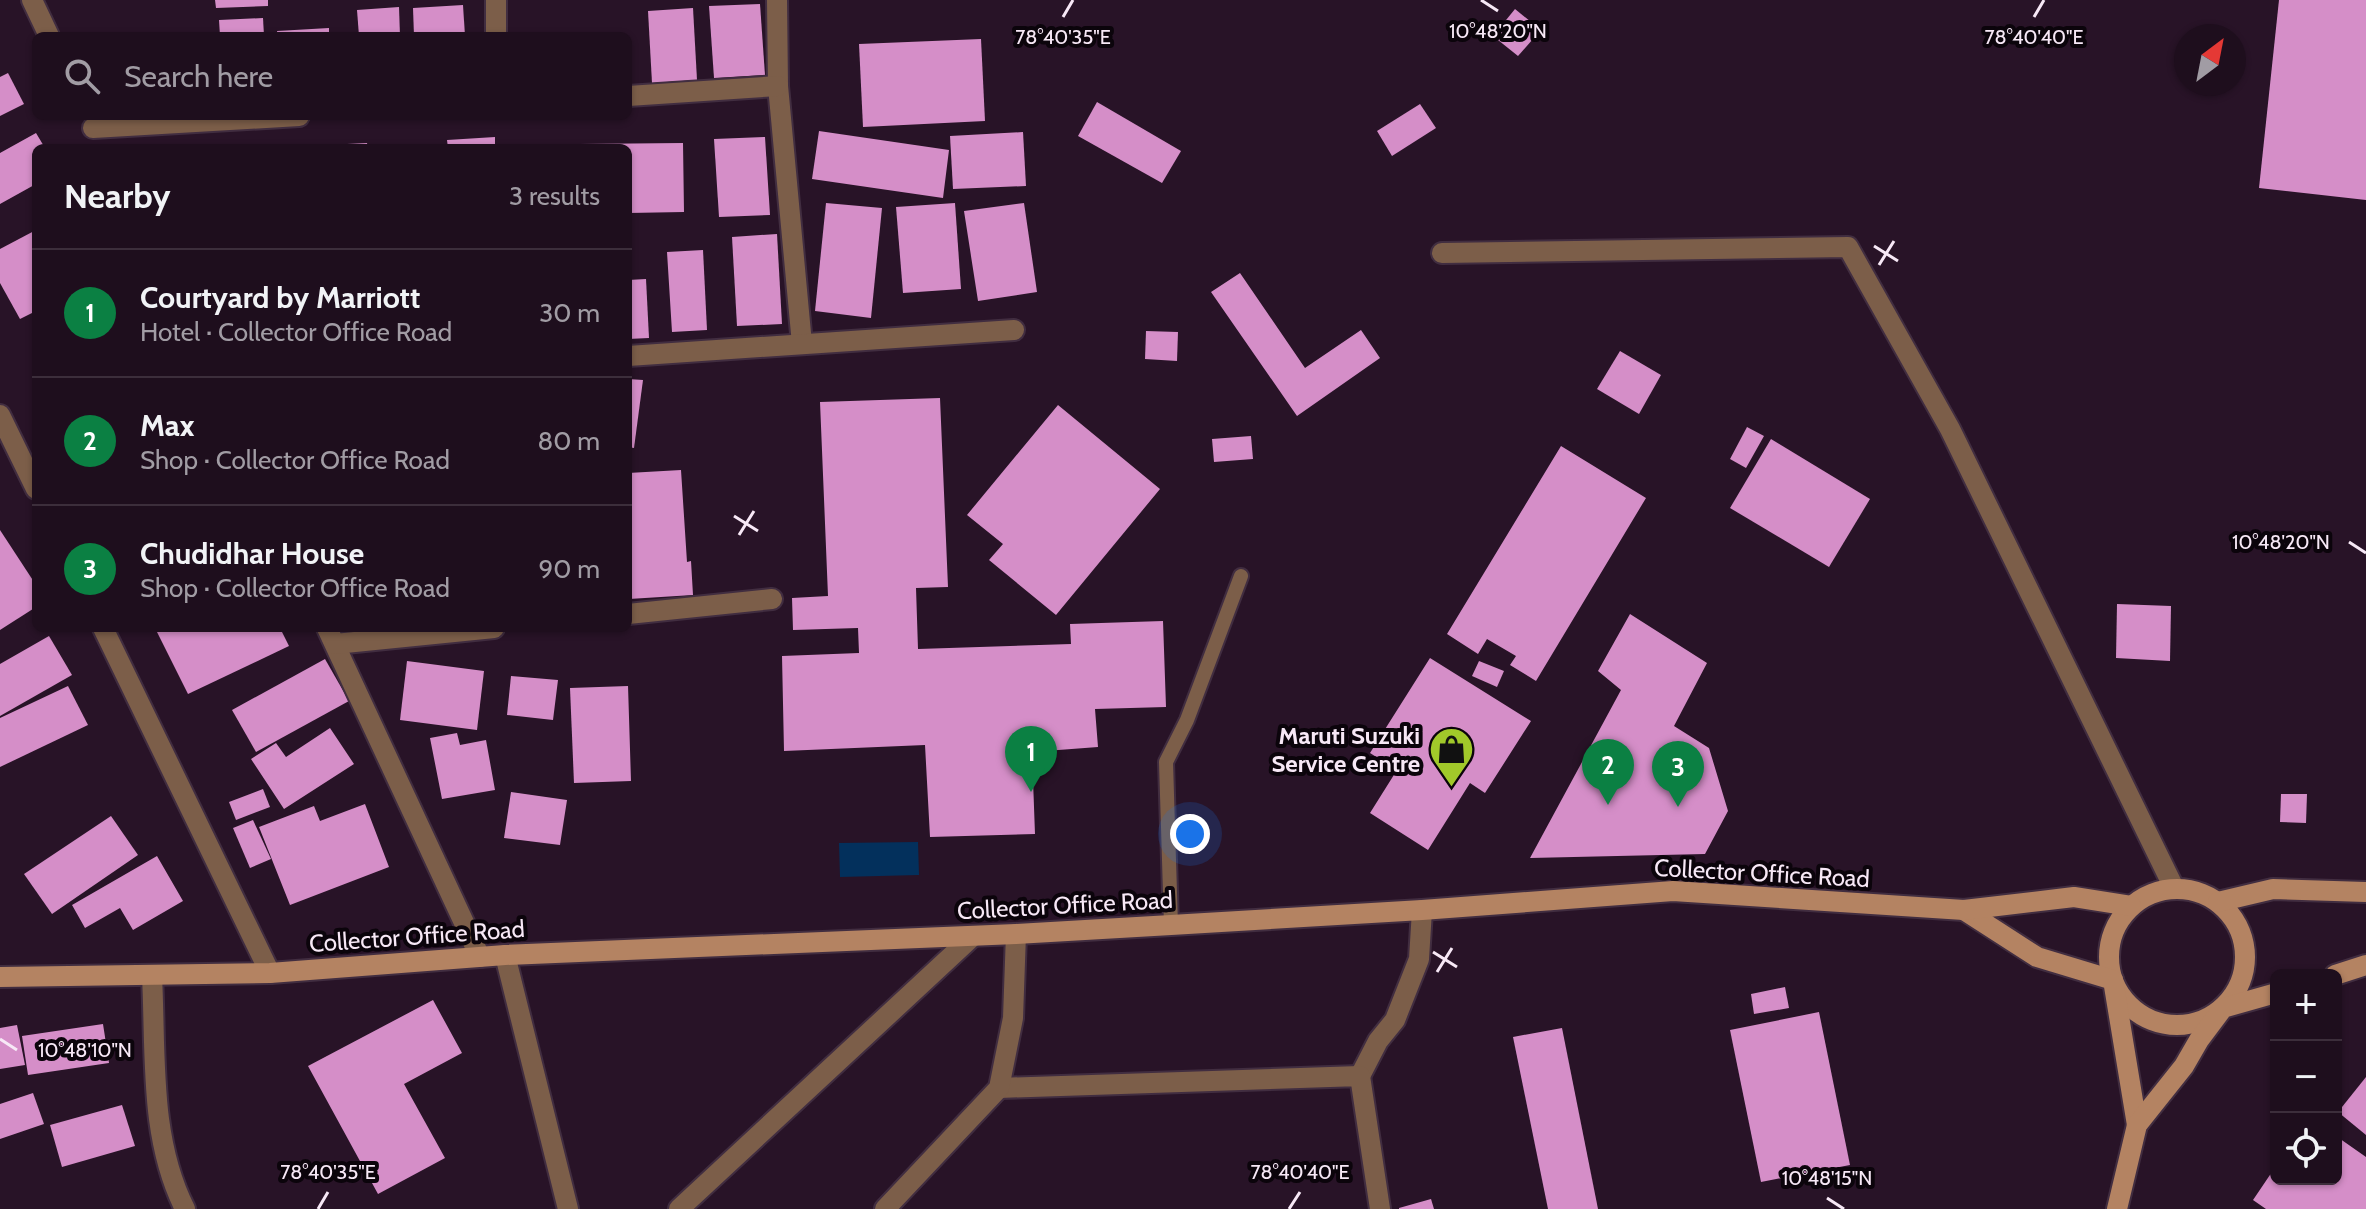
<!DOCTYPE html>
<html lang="en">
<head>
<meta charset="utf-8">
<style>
	:root { --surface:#1e0e1d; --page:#2b1c2a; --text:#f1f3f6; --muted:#a19ca4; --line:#3c2e3b; --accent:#0b8043 }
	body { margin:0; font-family:Cabin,sans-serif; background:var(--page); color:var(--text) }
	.controls { position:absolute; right:24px; bottom:24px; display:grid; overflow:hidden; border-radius:12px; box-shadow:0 2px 6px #0004 }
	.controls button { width:72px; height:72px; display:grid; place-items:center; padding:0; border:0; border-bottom:2px solid var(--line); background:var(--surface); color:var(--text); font:40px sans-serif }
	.compass { position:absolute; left:2174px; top:24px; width:72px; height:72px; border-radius:50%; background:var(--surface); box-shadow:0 2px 6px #0004; rotate:32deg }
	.you { position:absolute; left:1190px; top:834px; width:28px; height:28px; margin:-20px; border:6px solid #fff; border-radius:50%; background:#1a73e8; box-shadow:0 0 0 12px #1a73e833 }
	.badge { display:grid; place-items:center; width:52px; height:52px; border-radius:50%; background:var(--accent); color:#fff; font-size:26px; font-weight:700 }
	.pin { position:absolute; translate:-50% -66px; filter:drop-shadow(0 2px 4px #0008) }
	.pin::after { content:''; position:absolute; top:42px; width:28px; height:24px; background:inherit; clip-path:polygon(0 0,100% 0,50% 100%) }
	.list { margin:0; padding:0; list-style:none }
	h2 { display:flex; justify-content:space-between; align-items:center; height:104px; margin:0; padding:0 32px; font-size:34px }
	h2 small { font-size:26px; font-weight:400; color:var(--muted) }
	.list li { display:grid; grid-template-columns:52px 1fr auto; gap:24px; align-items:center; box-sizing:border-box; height:128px; padding:0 32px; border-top:2px solid var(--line) }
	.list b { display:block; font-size:30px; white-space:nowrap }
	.list p { margin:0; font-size:26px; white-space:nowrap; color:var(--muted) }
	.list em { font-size:26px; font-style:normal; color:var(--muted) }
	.icon { flex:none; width:44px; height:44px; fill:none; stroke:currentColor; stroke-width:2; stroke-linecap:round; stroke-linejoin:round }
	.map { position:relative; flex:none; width:2366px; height:1209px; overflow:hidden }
	.search { position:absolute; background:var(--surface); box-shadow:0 2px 6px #0004; left:32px; top:32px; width:600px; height:88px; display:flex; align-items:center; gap:20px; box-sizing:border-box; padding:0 28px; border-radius:12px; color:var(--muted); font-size:30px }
	.panel { position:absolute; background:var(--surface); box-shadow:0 2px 6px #0004; left:32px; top:144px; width:600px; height:488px; border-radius:12px }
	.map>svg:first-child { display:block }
	.water { fill:#03305c }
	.building { fill:#d58ec8 }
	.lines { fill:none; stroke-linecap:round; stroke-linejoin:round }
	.service-casing { stroke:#412d40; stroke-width:18 }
	.minor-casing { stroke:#412d40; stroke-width:24 }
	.tertiary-casing { stroke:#412d40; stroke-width:24 }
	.secondary-casing { stroke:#412d40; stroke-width:24 }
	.service { stroke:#7c5e49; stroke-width:14 }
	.minor { stroke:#7c5e49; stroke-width:20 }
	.tertiary { stroke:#7c5e49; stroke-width:20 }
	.secondary { stroke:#b48362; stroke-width:20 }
	.ticks { fill:none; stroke:#f7e8f6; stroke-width:3 }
	.labels { text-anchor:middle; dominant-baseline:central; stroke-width:8; stroke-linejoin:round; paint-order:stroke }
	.poi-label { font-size:24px; font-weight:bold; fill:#f7e8f6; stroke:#0b040b; text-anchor:end }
	.street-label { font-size:24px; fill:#f7e8f6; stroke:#0b040b }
	.ticks-label { font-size:20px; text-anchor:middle; fill:#f7e8f6; stroke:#0b040b; stroke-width:8; stroke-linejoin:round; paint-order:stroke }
</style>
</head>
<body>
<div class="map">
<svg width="2366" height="1209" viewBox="0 0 2366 1209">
	<rect width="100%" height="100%" fill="#281327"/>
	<polygon class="water" points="918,842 919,875 840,877 839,843"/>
	<g class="building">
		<polygon points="215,0 268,0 268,6 216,8"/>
		<polygon points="2279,0 2366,0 2366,200 2259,188"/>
		<polygon points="760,4 765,75 714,78 709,6"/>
		<polygon points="463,5 465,36 414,36 413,8"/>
		<polygon points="399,7 400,36 359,36 357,10"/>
		<polygon points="693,8 697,80 652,83 648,11"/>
		<polygon points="1515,9 1541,30 1518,56 1493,36"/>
		<polygon points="263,18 264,36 220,36 219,20"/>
		<polygon points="329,28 329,36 278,36 277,31"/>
		<polygon points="981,39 985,121 863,127 859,44"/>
		<polygon points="8,73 24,104 0,116 0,77"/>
		<polygon points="1097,102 1181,151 1162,183 1078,136"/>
		<polygon points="1420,104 1436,128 1392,156 1377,131"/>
		<polygon points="819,131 949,150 943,198 812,179"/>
		<polygon points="1023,132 1026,186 953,189 950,136"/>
		<polygon points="36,133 45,148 36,148 36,184 0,204 0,153"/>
		<polygon points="495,137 495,148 448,148 447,140"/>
		<polygon points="765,137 770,215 719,217 714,139"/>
		<polygon points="367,143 368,148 327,148 327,145"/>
		<polygon points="683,143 684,212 628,213 628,148 580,148 580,144"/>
		<polygon points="826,203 882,208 871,318 815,311"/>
		<polygon points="955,203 961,289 903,293 896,207"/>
		<polygon points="1024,203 1037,292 978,301 964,211"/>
		<polygon points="36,230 36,311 20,319 0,283 0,249"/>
		<polygon points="777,234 782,324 737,326 732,237"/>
		<polygon points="703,250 707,330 672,332 667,252"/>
		<polygon points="1240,273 1305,368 1361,330 1380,358 1297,416 1211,292"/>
		<polygon points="646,279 649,338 628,339 628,280"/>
		<polygon points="1146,331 1178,332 1177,361 1145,359"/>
		<polygon points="1620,351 1661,375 1639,414 1597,389"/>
		<polygon points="628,379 643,380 634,448 628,447"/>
		<polygon points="940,398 948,587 916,588 918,649 1071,644 1070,624 1163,621 1166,707 1095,709 1098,747 1032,752 1035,834 930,837 925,745 784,751 782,656 859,653 858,628 793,630 792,598 828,596 820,402"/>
		<polygon points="1058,405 1160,489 1056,615 989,560 1003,544 967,515"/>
		<polygon points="1747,427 1764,436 1746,468 1730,459"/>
		<polygon points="1251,436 1253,459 1214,462 1212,439"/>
		<polygon points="1771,439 1870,499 1829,567 1730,508"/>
		<polygon points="1561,446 1646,498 1536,681 1510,665 1516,656 1487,639 1478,654 1447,634"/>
		<polygon points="681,470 687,562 691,561 693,595 629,599 628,473"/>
		<polygon points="0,530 36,585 36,607 0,630"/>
		<polygon points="2117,604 2171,606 2170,661 2116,658"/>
		<polygon points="1630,614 1707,663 1674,726 1709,748 1728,811 1705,854 1530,858 1621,690 1598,671"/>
		<polygon points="155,628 280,628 289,646 188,694"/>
		<polygon points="49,636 72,675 0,716 0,664"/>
		<polygon points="1430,658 1531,721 1485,793 1470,783 1428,850 1370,813 1397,770 1370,753"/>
		<polygon points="325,659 349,701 256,752 232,710"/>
		<polygon points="407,661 484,671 477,730 400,720"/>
		<polygon points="1479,661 1504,671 1497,687 1472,676"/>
		<polygon points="511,676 558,680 553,720 507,715"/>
		<polygon points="68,686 88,725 0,767 0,718"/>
		<polygon points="628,686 631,781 574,783 570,688"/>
		<polygon points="330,728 354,764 284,809 251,759 276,743 286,757"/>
		<polygon points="457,733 460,745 486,740 495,790 442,799 430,738"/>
		<polygon points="263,789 270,807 236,820 229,802"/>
		<polygon points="511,792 567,800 560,845 504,838"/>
		<polygon points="2281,794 2307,794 2306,823 2280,822"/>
		<polygon points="365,804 389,867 290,905 259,827 314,806 320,821"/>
		<polygon points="111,816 138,855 52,914 24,874"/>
		<polygon points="253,820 271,859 250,868 233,828"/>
		<polygon points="157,856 183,901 133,930 120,908 85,928 72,905"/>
		<polygon points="1785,987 1789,1008 1754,1014 1751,994"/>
		<polygon points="433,1000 462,1053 404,1084 445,1158 378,1194 308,1066"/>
		<polygon points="1819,1012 1850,1165 1761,1182 1730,1030"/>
		<polygon points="103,1024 109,1063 28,1075 22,1036"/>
		<polygon points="17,1025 25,1065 0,1069 0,1028"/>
		<polygon points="1562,1028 1598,1209 1548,1209 1513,1037"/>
		<polygon points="2366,1077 2366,1135 2338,1112"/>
		<polygon points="33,1093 44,1124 0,1139 0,1104"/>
		<polygon points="122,1105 135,1146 62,1167 50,1125"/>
		<polygon points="2336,1136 2366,1157 2366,1209 2266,1209 2253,1200 2276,1166 2276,1179 2336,1179"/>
		<polygon points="1431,1199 1434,1209 1399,1209 1399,1208"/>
	</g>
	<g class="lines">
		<defs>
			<polyline id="service" points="1171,925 1166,762 1187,720 1241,576"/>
			<g id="minor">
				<polyline points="32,0 49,36"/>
				<polyline points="777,0 778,86 802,344"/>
				<polyline points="496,36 496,0"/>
				<polyline points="628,96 778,86"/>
				<polyline points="93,128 299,116"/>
				<polyline points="1442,253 1848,247 1950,429 2174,888"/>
				<polyline points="628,356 1014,330"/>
				<polyline points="0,415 36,489"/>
				<polyline points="628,614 772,599"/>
				<polyline points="103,628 270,973"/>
				<polyline points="327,628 480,957"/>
				<polyline points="335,644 494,628"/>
				<path d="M 152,976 C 156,1054 149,1138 185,1209"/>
				<polyline points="1360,1076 1378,1041 1395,1020 1419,959 1422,910"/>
				<polyline points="999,1088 1360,1076 1380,1209"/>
				<polyline points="885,1209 999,1088 1013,1018 1016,934"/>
			</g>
			<g id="tertiary">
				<polyline points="505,955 568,1209"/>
				<polyline points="679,1209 973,936"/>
			</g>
			<g id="secondary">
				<circle cx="2177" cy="957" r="68"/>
				<polyline points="2218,902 2273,889 2366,892"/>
				<polyline points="1964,910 2037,957 2113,980 2137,1125"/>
				<polyline points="2335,975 2366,965"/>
				<polyline points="0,977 270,973 505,955 1016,934 1171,925 1422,910 1673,891 1964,910 2074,897 2131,906"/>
				<polyline points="2117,1209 2137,1125 2184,1066 2199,1040 2223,1008 2276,993"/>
			</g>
		</defs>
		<use href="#service" class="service-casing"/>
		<use href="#minor" class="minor-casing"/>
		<use href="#tertiary" class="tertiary-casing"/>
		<use href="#secondary" class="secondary-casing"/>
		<use href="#service" class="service"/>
		<use href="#minor" class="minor"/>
		<use href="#tertiary" class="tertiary"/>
		<use href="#secondary" class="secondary"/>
	</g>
	<path class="ticks" d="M 1481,0 L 1498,11M 1063,17 L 1073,0M 2034,17 L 2044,0M 1874,246 L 1898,261M 1879,265 L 1894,241M 734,516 L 758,531M 739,535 L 754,511M 2349,542 L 2366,553M 1433,952 L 1457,967M 1437,972 L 1452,948M 0,1039 L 17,1050M 1827,1198 L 1844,1209M 318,1209 L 328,1192M 1289,1209 L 1300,1192"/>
	<defs>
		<symbol id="shop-pin" viewBox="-11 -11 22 30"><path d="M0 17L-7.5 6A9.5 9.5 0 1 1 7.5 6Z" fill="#a1c92a" stroke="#0b040b"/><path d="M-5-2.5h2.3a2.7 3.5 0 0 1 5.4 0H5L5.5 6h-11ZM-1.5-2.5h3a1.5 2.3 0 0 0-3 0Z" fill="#111"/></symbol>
	</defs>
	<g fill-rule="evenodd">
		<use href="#shop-pin" x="1426" y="724" width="51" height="69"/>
	</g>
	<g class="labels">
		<g class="poi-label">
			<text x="1420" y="735">Maruti Suzuki<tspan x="1420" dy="28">Service Centre</tspan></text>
		</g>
		<g class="street-label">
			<text transform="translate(1762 873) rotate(3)">Collector Office Road</text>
			<text transform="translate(1065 905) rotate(-3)">Collector Office Road</text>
			<text transform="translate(417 936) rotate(-4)">Collector Office Road</text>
		</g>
	</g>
	<g class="ticks-label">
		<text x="1498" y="38">10°48'20"N</text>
		<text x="1063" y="44">78°40'35"E</text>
		<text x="2034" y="44">78°40'40"E</text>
		<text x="2281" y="549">10°48'20"N</text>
		<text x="85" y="1057">10°48'10"N</text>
		<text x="328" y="1179">78°40'35"E</text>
		<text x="1300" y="1179">78°40'40"E</text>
		<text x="1827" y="1185">10°48'15"N</text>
	</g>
</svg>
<div class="controls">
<button>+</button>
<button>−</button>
<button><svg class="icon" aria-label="locate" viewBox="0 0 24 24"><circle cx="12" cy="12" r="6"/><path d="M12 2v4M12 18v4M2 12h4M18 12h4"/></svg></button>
</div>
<svg class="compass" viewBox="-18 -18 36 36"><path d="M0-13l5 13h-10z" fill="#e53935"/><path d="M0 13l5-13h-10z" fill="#a19ca4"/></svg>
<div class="you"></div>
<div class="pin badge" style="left:1031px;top:792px">1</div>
<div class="pin badge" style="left:1608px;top:805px">2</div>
<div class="pin badge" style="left:1678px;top:807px">3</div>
<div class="search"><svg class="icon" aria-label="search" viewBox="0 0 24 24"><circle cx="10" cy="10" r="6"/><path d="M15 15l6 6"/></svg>Search here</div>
<section class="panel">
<h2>Nearby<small>3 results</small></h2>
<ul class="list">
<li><span class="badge">1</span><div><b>Courtyard by Marriott</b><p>Hotel · Collector Office Road</p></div><em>30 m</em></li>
<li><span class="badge">2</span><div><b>Max</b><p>Shop · Collector Office Road</p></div><em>80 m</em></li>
<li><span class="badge">3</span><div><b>Chudidhar House</b><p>Shop · Collector Office Road</p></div><em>90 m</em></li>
</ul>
</section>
</div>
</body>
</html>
